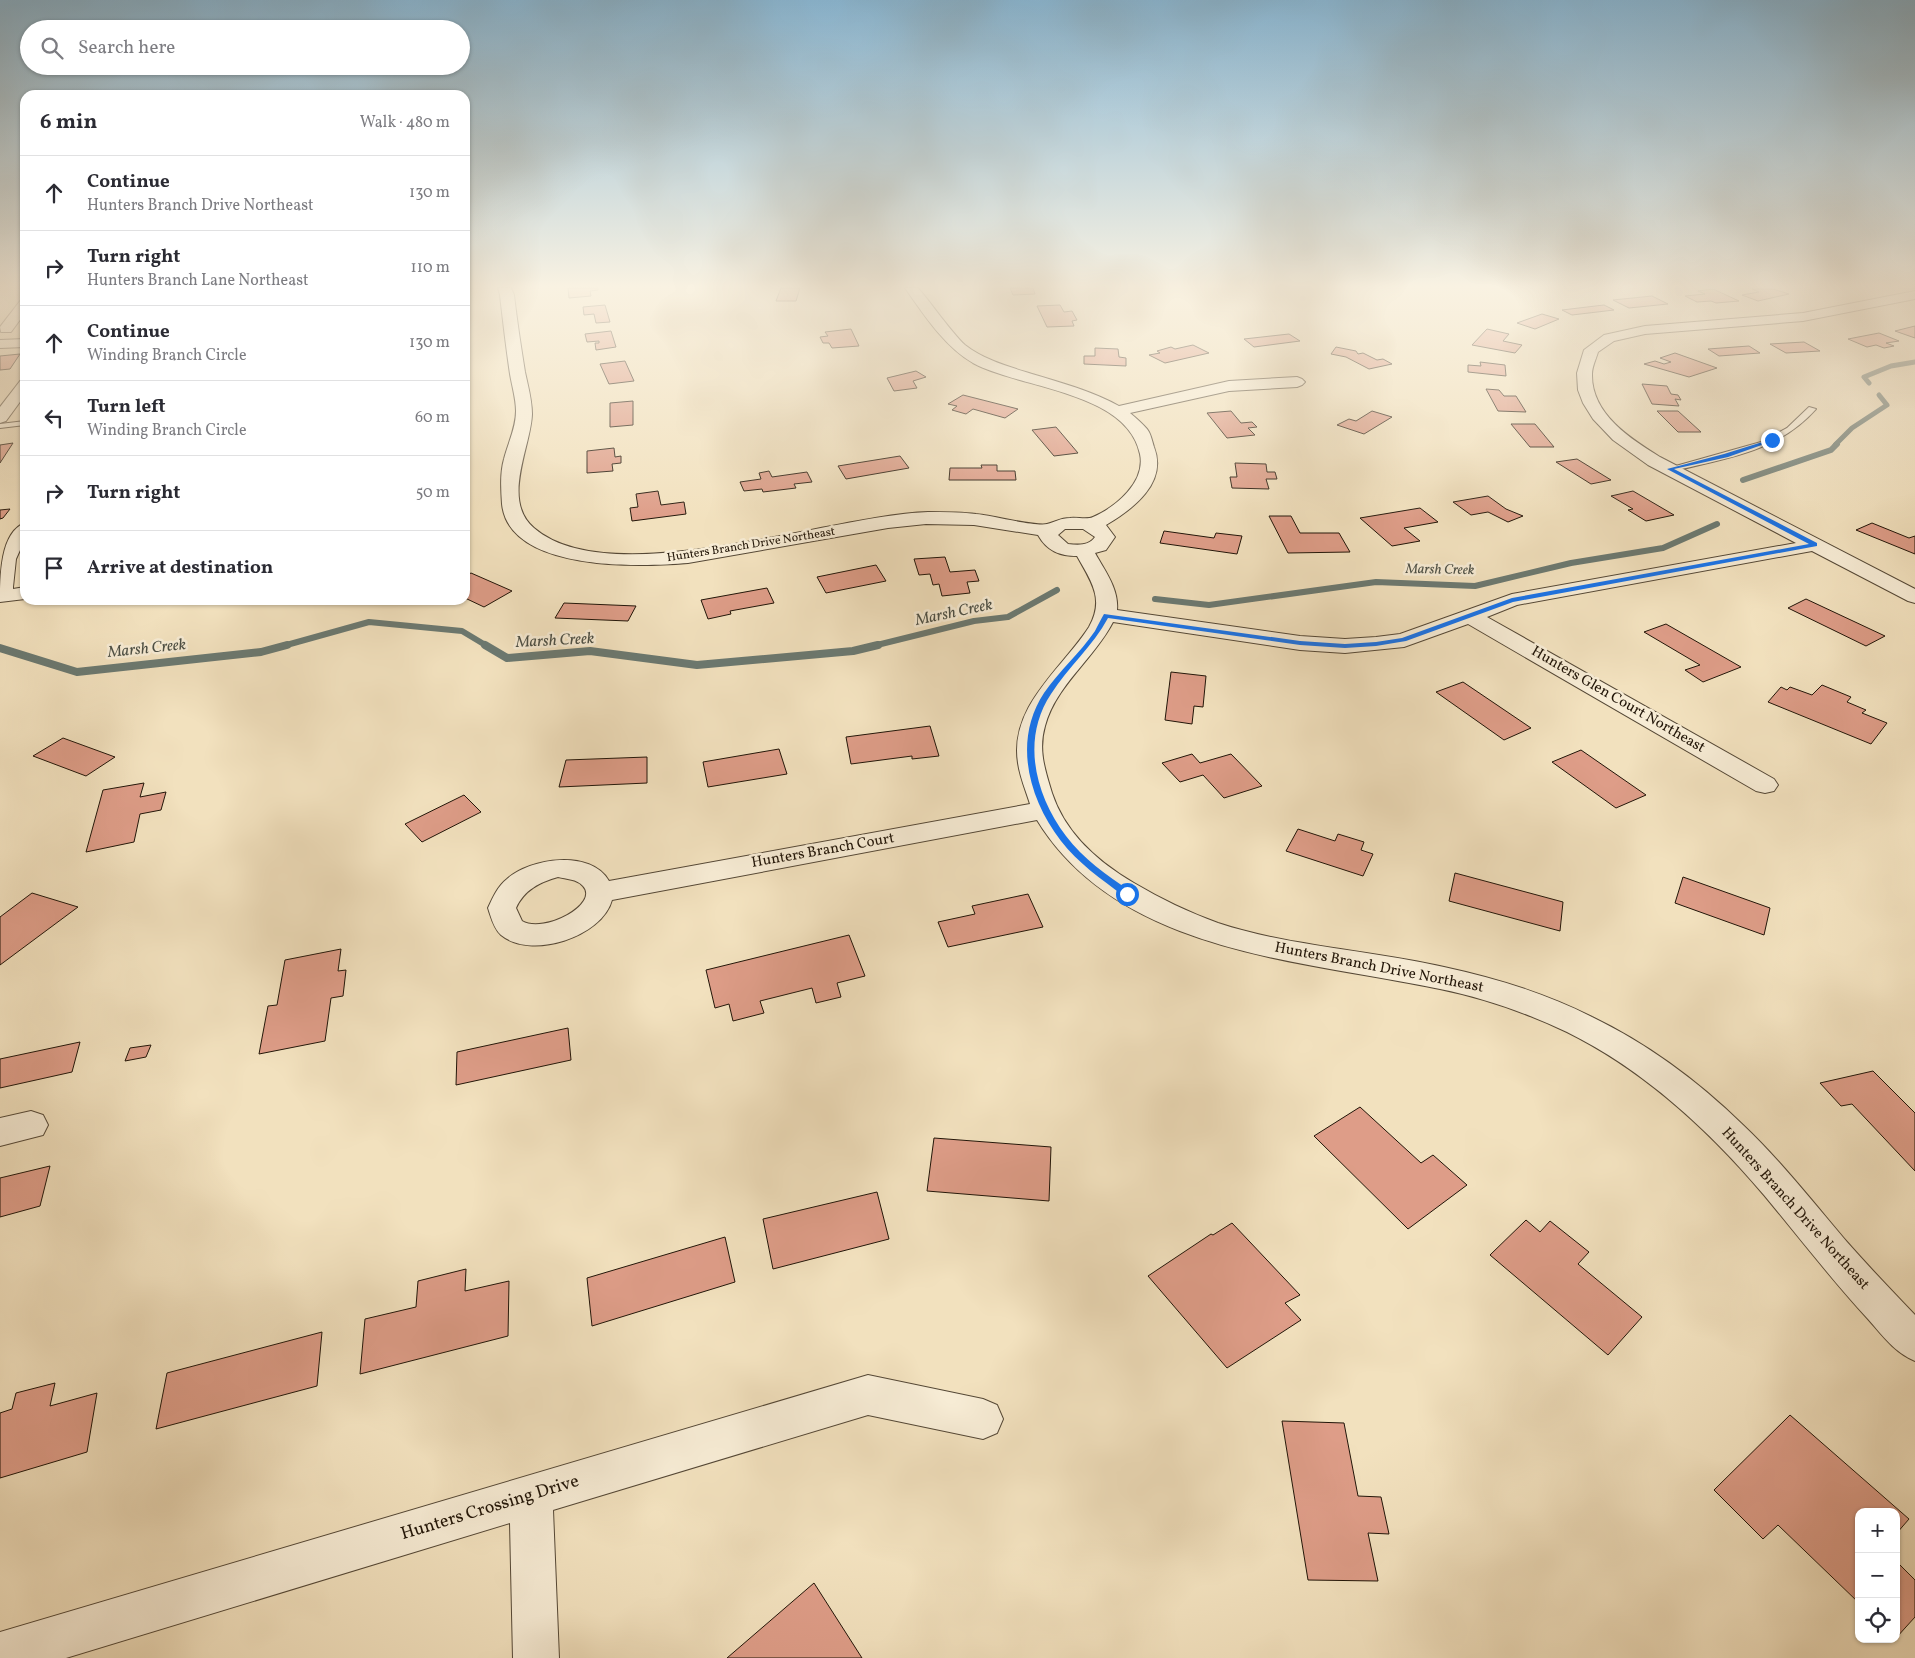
<!DOCTYPE html>
<html lang="en">
<head>
<meta charset="utf-8">
<style>
	:root { --surface:#fff; --page:#f7f7f7; --text:#2b2b33; --muted:#7c7c81; --line:#e1e1e2 }
	body { margin:0; font-family:Vollkorn,serif; background:var(--page); color:var(--text) }
	.controls { position:absolute; right:15px; bottom:15px; display:grid; overflow:hidden; border-radius:10px; box-shadow:0 1px 4px #0004 }
	.controls button { width:45px; height:45px; display:grid; place-items:center; padding:0; border:0; border-bottom:1px solid var(--line); background:var(--surface); color:var(--text); font:25px sans-serif }
	.stop { position:absolute; width:15px; height:15px; margin:-11px; border:4px solid #1a73e8; border-radius:50%; background:#fff }
	.stop.end { background:#1a73e8; border-color:#fff; box-shadow:0 1px 5px #0008 }
	.list { margin:0; padding:0; list-style:none }
	h2 { display:flex; justify-content:space-between; align-items:center; height:65px; margin:0; padding:0 20px; font-size:21px }
	h2 small { font-size:16px; font-weight:400; color:var(--muted) }
	.list li { display:grid; grid-template-columns:32px 1fr auto; gap:15px; align-items:center; box-sizing:border-box; height:75px; padding:0 20px; border-top:1px solid var(--line) }
	.list b { display:block; font-size:19px; white-space:nowrap }
	.list p { margin:0; font-size:16px; white-space:nowrap; color:var(--muted) }
	.list em { font-size:16px; font-style:normal; color:var(--muted) }
	.icon { flex:none; width:28px; height:28px; fill:none; stroke:currentColor; stroke-width:2; stroke-linecap:round; stroke-linejoin:round }
	.map { position:relative; flex:none; width:1915px; height:1658px; overflow:hidden }
	.search { position:absolute; background:var(--surface); box-shadow:0 1px 4px #0004; left:20px; top:20px; width:450px; height:55px; display:flex; align-items:center; gap:12px; box-sizing:border-box; padding:0 18px; border-radius:28px; color:var(--muted); font-size:19px }
	.panel { position:absolute; background:var(--surface); box-shadow:0 1px 4px #0004; left:20px; top:90px; width:450px; height:515px; border-radius:15px }
	.map>svg:first-child { display:block }
	.lines { fill:none; stroke-linecap:round; stroke-linejoin:round }
	.stream-far2 { stroke:#6b7971; stroke-width:5 }
	.stream-far1 { stroke:#6b7971; stroke-width:6 }
	.stream { stroke:#6b7971; stroke-width:8 }
	.building { fill:#de9d88; stroke:#211508 }
	.lane-casing { stroke:#554836; stroke-width:2 }
	.street-casing { stroke:#554836; stroke-width:2 }
	.lane { fill:#f7ecd5; fill-rule:evenodd }
	.street { fill:#f7ecd5; fill-rule:evenodd }
	.route { fill:#1a73e8 }
	.labels { text-anchor:middle; dominant-baseline:central; stroke-width:5; stroke-linejoin:round; paint-order:stroke }
	.far-street-label { font-size:12px; fill:#211508; stroke:#f7ecd5 }
	.far-water-label { font-size:14px; font-style:italic; fill:#4c4f45; stroke:#f7ecd5 }
	.street-label { font-size:15px; fill:#211508; stroke:#f7ecd5 }
	.water-label { font-size:16px; font-style:italic; fill:#4c4f45; stroke:#f7ecd5 }
	.near-street-label { font-size:18px; fill:#211508; stroke:#f7ecd5 }
</style>
</head>
<body>
<div class="map">
<svg width="1915" height="1658" viewBox="0 0 1915 1658">
	<rect width="100%" height="100%" fill="#f2e1be"/>
	<filter id="stains"><feTurbulence type="fractalNoise" baseFrequency=".004" numOctaves="4"/><feColorMatrix values="0 0 0 0 .2 0 0 0 0 .09 0 0 0 0 .02 0 0 0 .5 -.17"/></filter>
	<radialGradient id="worn" r=".72"><stop offset=".6" stop-color="#630" stop-opacity="0"/><stop offset="1" stop-color="#630" stop-opacity=".3"/></radialGradient>
	<g class="lines">
		<g class="stream-far2">
			<polyline points="1869,383 1864,377 1891,366 1915,362"/>
			<polyline points="1835,445 1852,428 1887,405 1879,395"/>
		</g>
		<g class="stream-far1">
			<polyline points="1743,480 1831,450 1837,444"/>
			<polyline points="1155,599 1209,605 1376,582 1475,586 1571,563 1663,548 1717,524"/>
			<polyline points="283,646 369,622 462,631 487,646"/>
			<polyline points="873,646 974,621 1008,617 1057,590"/>
		</g>
		<g class="stream">
			<polyline points="485,645 507,658 590,651 697,665 853,651 878,645"/>
			<polyline points="0,648 77,672 261,652 287,645"/>
		</g>
	</g>
	<g class="building">
		<polygon points="568,288 598,288 598,290 590,291 591,296 569,298"/>
		<polygon points="781,288 800,288 796,301 776,301"/>
		<polygon points="1010,288 1033,288 1035,294 1013,295"/>
		<polygon points="1713,289 1739,301 1716,303 1711,301 1697,302 1685,296 1705,294 1698,291"/>
		<polygon points="1752,289 1773,289 1789,294 1758,301 1742,295 1759,292"/>
		<polygon points="1652,296 1668,304 1629,308 1613,300"/>
		<polygon points="605,305 610,322 596,323 594,314 584,315 583,307"/>
		<polygon points="1060,305 1064,312 1072,311 1077,320 1072,321 1074,326 1047,327 1037,306"/>
		<polygon points="1604,305 1614,310 1572,315 1562,310"/>
		<polygon points="1542,314 1559,319 1535,329 1517,323"/>
		<polygon points="1915,326 1915,338 1895,331"/>
		<polygon points="851,329 859,346 832,348 829,343 823,343 820,337 828,336 825,332"/>
		<polygon points="1487,329 1509,334 1503,341 1522,345 1515,353 1472,345"/>
		<polygon points="611,331 616,347 596,350 595,343 599,343 599,341 587,342 585,334"/>
		<polygon points="1879,333 1899,341 1886,343 1894,346 1884,348 1876,345 1867,347 1848,339"/>
		<polygon points="1289,334 1300,341 1254,347 1244,339"/>
		<polygon points="1804,342 1820,351 1786,353 1770,344"/>
		<polygon points="1193,345 1209,353 1165,363 1149,355 1160,353 1157,351 1171,347 1175,349"/>
		<polygon points="1749,346 1760,353 1719,356 1708,349"/>
		<polygon points="1336,347 1356,351 1358,354 1363,353 1377,360 1383,359 1392,364 1369,369 1346,357 1331,354"/>
		<polygon points="1095,348 1118,349 1119,357 1126,358 1126,366 1084,364 1084,356 1095,356"/>
		<polygon points="1675,353 1717,368 1689,377 1644,364 1655,361 1664,364 1671,362 1660,358"/>
		<polygon points="20,354 10,369 0,370 0,356"/>
		<polygon points="625,361 634,381 609,384 600,364"/>
		<polygon points="1480,362 1505,365 1506,376 1468,372 1468,365 1481,366"/>
		<polygon points="916,371 926,377 913,381 917,388 894,391 887,378"/>
		<polygon points="1642,384 1667,386 1671,394 1678,395 1681,400 1675,399 1679,406 1652,404"/>
		<polygon points="1486,389 1499,390 1504,396 1516,396 1526,412 1498,411"/>
		<polygon points="963,395 1018,409 1005,418 973,409 966,414 952,410 957,406 948,404"/>
		<polygon points="633,401 633,425 610,427 610,403"/>
		<polygon points="1231,411 1241,423 1252,422 1257,427 1248,428 1255,435 1227,438 1207,413"/>
		<polygon points="1372,411 1392,417 1364,434 1337,425 1349,419 1356,421"/>
		<polygon points="1657,411 1678,411 1701,432 1678,432"/>
		<polygon points="1511,424 1535,424 1554,447 1530,447"/>
		<polygon points="1056,427 1078,453 1054,456 1032,430"/>
		<polygon points="13,443 0,463 0,445"/>
		<polygon points="614,448 615,457 621,456 621,463 612,464 613,471 587,473 587,451"/>
		<polygon points="900,456 909,468 846,479 838,466"/>
		<polygon points="1577,459 1611,480 1591,484 1556,462"/>
		<polygon points="1235,463 1266,464 1267,472 1275,472 1277,479 1266,479 1269,489 1232,488 1230,477 1237,477"/>
		<polygon points="981,465 997,465 997,471 1015,471 1016,480 949,480 950,468 982,468"/>
		<polygon points="769,471 772,477 807,472 812,482 794,484 796,488 763,492 762,489 744,491 740,482 761,479 759,473"/>
		<polygon points="658,491 661,505 684,502 686,514 632,521 630,508 638,507 636,494"/>
		<polygon points="1633,491 1674,515 1646,521 1628,510 1633,509 1611,496"/>
		<polygon points="1488,496 1506,509 1523,516 1508,522 1488,512 1471,515 1453,502"/>
		<polygon points="1420,508 1438,522 1404,528 1420,541 1392,546 1360,518"/>
		<polygon points="10,509 3,518 0,519 0,510"/>
		<polygon points="1269,516 1291,516 1300,533 1339,533 1350,552 1288,553"/>
		<polygon points="1872,523 1909,538 1915,536 1915,554 1856,530"/>
		<polygon points="1164,531 1214,538 1216,533 1242,536 1237,554 1160,543"/>
		<polygon points="945,557 950,572 975,570 979,581 967,582 970,593 942,596 939,584 933,585 930,574 919,575 914,559"/>
		<polygon points="876,565 886,581 826,593 817,577"/>
		<polygon points="471,573 512,591 484,607 465,598 465,576"/>
		<polygon points="767,588 774,603 730,611 731,614 708,619 701,600"/>
		<polygon points="1806,599 1885,636 1866,646 1788,608"/>
		<polygon points="564,603 636,606 628,621 555,618"/>
		<polygon points="1666,624 1741,667 1703,682 1685,670 1700,665 1644,632"/>
		<polygon points="1171,672 1206,676 1203,707 1194,706 1192,724 1165,720"/>
		<polygon points="1463,682 1531,728 1504,740 1436,692"/>
		<polygon points="1822,685 1851,697 1847,702 1866,710 1862,713 1887,723 1871,744 1768,702 1781,687 1787,690 1790,687 1812,695"/>
		<polygon points="930,726 939,756 912,759 912,756 851,764 846,737"/>
		<polygon points="63,738 115,757 86,776 33,756"/>
		<polygon points="779,749 787,774 708,787 703,762"/>
		<polygon points="1581,750 1646,795 1616,808 1552,762"/>
		<polygon points="1192,754 1200,763 1231,754 1262,786 1224,798 1203,775 1180,782 1162,763"/>
		<polygon points="647,757 647,783 559,787 566,760"/>
		<polygon points="144,783 140,797 166,792 161,810 140,814 134,842 86,852 103,790"/>
		<polygon points="464,795 481,812 422,842 405,824"/>
		<polygon points="1298,829 1335,841 1338,834 1364,842 1361,850 1373,854 1363,876 1286,851"/>
		<polygon points="1455,873 1563,902 1560,931 1449,901"/>
		<polygon points="1683,877 1770,908 1764,935 1675,903"/>
		<polygon points="32,893 78,907 0,965 0,917"/>
		<polygon points="1028,894 1043,927 948,947 938,922 975,914 972,906"/>
		<polygon points="849,935 865,976 837,983 841,997 816,1003 812,988 760,1001 764,1013 733,1021 729,1004 715,1008 706,970"/>
		<polygon points="341,949 338,971 346,970 343,996 331,998 325,1041 259,1054 268,1006 277,1005 285,960"/>
		<polygon points="568,1028 571,1060 456,1085 457,1052"/>
		<polygon points="80,1042 72,1072 0,1088 0,1059"/>
		<polygon points="151,1045 146,1057 125,1061 130,1048"/>
		<polygon points="1873,1071 1915,1113 1915,1171 1852,1104 1841,1106 1820,1083"/>
		<polygon points="1360,1107 1421,1163 1433,1155 1467,1185 1408,1229 1314,1136"/>
		<polygon points="934,1138 1051,1147 1049,1201 927,1191"/>
		<polygon points="50,1166 40,1206 0,1217 0,1178"/>
		<polygon points="877,1192 889,1239 773,1269 763,1219"/>
		<polygon points="1526,1220 1540,1232 1550,1221 1589,1252 1578,1264 1642,1317 1608,1355 1490,1255"/>
		<polygon points="1232,1223 1300,1295 1285,1303 1301,1320 1227,1368 1148,1276 1211,1234 1213,1235"/>
		<polygon points="725,1237 735,1282 592,1326 587,1278"/>
		<polygon points="466,1269 465,1291 509,1281 508,1336 360,1374 365,1319 416,1307 418,1281"/>
		<polygon points="322,1332 317,1386 156,1429 167,1373"/>
		<polygon points="55,1383 50,1406 97,1393 87,1452 0,1478 0,1413 12,1409 16,1393"/>
		<polygon points="1790,1415 1909,1519 1896,1534 1896,1512 1859,1512 1859,1603 1778,1525 1763,1539 1714,1490"/>
		<polygon points="1282,1421 1344,1423 1358,1496 1381,1497 1389,1534 1368,1533 1378,1581 1308,1580"/>
		<polygon points="1896,1561 1915,1580 1915,1617 1896,1638"/>
		<polygon points="814,1583 862,1658 727,1658"/>
	</g>
	<g class="lines">
		<defs>
			<g id="lane">
				<path d="M 1809,407 L 1816,409 C 1777,453 1723,459 1669,472 L 1665,469 L 1761,442 L 1787,428 Z"/>
				<polygon points="25,421 25,425 0,428 0,424"/>
			</g>
			<g id="street">
				<path d="M 498,288 L 511,288 L 514,295 C 517,321 521,347 525,372 C 528,386 532,400 532,414 C 531,447 501,500 534,528 C 610,594 831,515 928,512 C 943,512 960,512 976,514 C 990,515 1036,527 1047,524 C 1055,522 1061,518 1070,518 C 1077,517 1087,520 1093,517 C 1116,507 1146,482 1140,454 C 1127,391 1021,389 973,363 C 945,347 924,315 905,288 L 918,288 C 932,304 951,332 965,345 C 984,360 1010,367 1032,374 C 1062,383 1092,391 1119,406 L 1229,381 L 1297,377 L 1302,379 L 1305,382 L 1302,385 L 1297,387 L 1229,391 L 1130,413 C 1136,418 1142,423 1147,429 C 1151,434 1152,441 1154,447 C 1168,483 1133,509 1106,525 L 1115,537 L 1106,550 L 1095,553 C 1105,571 1119,589 1117,610 L 1300,636 L 1345,639 L 1376,637 L 1400,634 L 1512,594 L 1796,543 L 1648,465 L 1613,440 L 1593,419 L 1583,403 L 1578,390 L 1577,373 L 1584,350 L 1604,335 L 1645,326 L 1803,313 L 1915,291 L 1915,299 L 1803,321 L 1645,334 L 1614,341 L 1598,352 C 1596,359 1592,367 1592,374 C 1591,414 1631,439 1660,457 L 1915,589 L 1915,603 L 1908,601 L 1812,551 L 1517,605 L 1487,617 L 1774,779 L 1778,785 L 1774,791 L 1765,793 L 1756,791 L 1468,624 L 1404,647 L 1345,653 L 1300,650 L 1113,622 C 1094,659 1056,685 1045,726 C 1038,750 1045,770 1052,793 C 1065,833 1098,862 1134,883 C 1161,899 1188,912 1218,923 C 1291,947 1370,950 1444,967 C 1495,978 1545,993 1592,1017 C 1648,1044 1699,1082 1743,1125 C 1781,1161 1813,1202 1847,1242 C 1869,1267 1892,1291 1915,1315 L 1915,1361 C 1895,1353 1882,1335 1868,1319 C 1831,1279 1799,1237 1764,1195 C 1709,1130 1644,1070 1567,1032 C 1527,1013 1484,998 1440,989 C 1303,960 1119,954 1037,820 L 612,900 C 602,937 531,960 501,935 C 494,929 491,917 488,908 C 493,897 498,886 507,879 C 530,858 591,849 609,881 L 1030,804 C 1026,791 1020,777 1018,763 C 1009,706 1062,669 1089,627 C 1105,599 1091,581 1077,556 C 1060,556 1047,551 1038,535 L 974,525 L 926,524 L 888,528 L 688,563 C 640,567 509,572 502,504 C 501,489 500,473 504,459 C 508,443 516,428 516,411 C 516,399 512,386 510,374 C 506,348 503,321 500,295 ZM 1065,529 L 1083,529 L 1095,537 C 1089,546 1078,545 1068,544 L 1058,535 ZM 558,877 C 566,879 577,879 583,886 C 600,904 544,934 522,921 L 516,908 C 524,890 540,882 558,877 Z"/>
				<polygon points="25,300 25,313 11,332 1,332 0,327 20,301"/>
				<polygon points="25,339 25,347 0,348 0,340"/>
				<polygon points="25,379 25,395 6,421 0,423 0,407 20,381"/>
				<path d="M 25,523 L 25,539 L 16,559 L 13,587 L 13,589 L 25,587 L 25,599 L 0,602 C 0,577 0,532 25,523 Z"/>
				<polygon points="31,1111 43,1115 48,1125 43,1135 0,1146 0,1118"/>
				<polygon points="868,1375 983,1399 997,1405 1003,1419 997,1433 983,1439 868,1415 553,1510 559,1658 513,1658 510,1523 66,1658 0,1658 0,1632"/>
			</g>
		</defs>
		<use href="#lane" class="lane-casing"/>
		<use href="#street" class="street-casing"/>
		<use href="#lane" class="lane"/>
		<use href="#street" class="street"/>
	</g>
	<linearGradient id="sky" x2="0" y2="1"><stop stop-color="#89b7d4"/><stop offset="0.55" stop-color="#f9f2e2"/><stop offset="1" stop-color="#f9f2e2" stop-opacity="0"/></linearGradient>
	<rect width="1915" height="521" fill="url(#sky)"/>
	<path class="route" d="M 1772,439 L 1773,441 L 1728,457 L 1674,469 L 1817,543 L 1817,546 L 1513,602 L 1406,641 L 1376,646 L 1345,648 L 1300,645 L 1108,618 C 1093,646 1068,667 1051,694 C 1021,739 1035,795 1066,836 C 1083,859 1107,875 1130,891 L 1130,896 L 1124,896 C 1101,879 1078,863 1061,841 C 1028,798 1013,740 1044,693 C 1059,671 1080,653 1095,631 C 1098,625 1101,619 1104,614 L 1300,641 L 1345,644 L 1376,642 L 1402,638 L 1512,598 L 1809,544 L 1667,469 L 1724,454 Z"/>
	<g class="labels">
		<g class="far-street-label">
			<text transform="translate(751 545) rotate(-9)">Hunters Branch Drive Northeast</text>
		</g>
		<g class="far-water-label">
			<text transform="translate(1440 570) rotate(1)">Marsh Creek</text>
		</g>
		<g class="street-label">
			<text transform="translate(1618 700) rotate(30)">Hunters Glen Court Northeast</text>
			<text transform="translate(823 851) rotate(-10)">Hunters Branch Court</text>
			<text transform="translate(1379 968) rotate(11)">Hunters Branch Drive Northeast</text>
			<text transform="translate(1795 1209) rotate(48)">Hunters Branch Drive Northeast</text>
		</g>
		<g class="water-label">
			<text transform="translate(954 613) rotate(-12)">Marsh Creek</text>
			<text transform="translate(555 641) rotate(-3)">Marsh Creek</text>
			<text transform="translate(147 649) rotate(-6)">Marsh Creek</text>
		</g>
		<g class="near-street-label">
			<text transform="translate(490 1508) rotate(-17)">Hunters Crossing Drive</text>
		</g>
	</g>
	<rect width="100%" height="100%" filter="url(#stains)"/>
	<rect width="100%" height="100%" fill="url(#worn)"/>
</svg>
<div class="controls">
<button>+</button>
<button>−</button>
<button><svg class="icon" aria-label="locate" viewBox="0 0 24 24"><circle cx="12" cy="12" r="6"/><path d="M12 2v4M12 18v4M2 12h4M18 12h4"/></svg></button>
</div>
<div class="stop" style="left:1127px;top:894px"></div>
<div class="stop end" style="left:1772px;top:440px"></div>
<div class="search"><svg class="icon" aria-label="search" viewBox="0 0 24 24"><circle cx="10" cy="10" r="6"/><path d="M15 15l6 6"/></svg>Search here</div>
<section class="panel">
<h2>6 min<small>Walk · 480 m</small></h2>
<ul class="list">
<li><svg class="icon" aria-label="ahead" viewBox="0 0 24 24"><path d="M12 20V5M6 11l6-6 6 6"/></svg><div><b>Continue</b><p>Hunters Branch Drive Northeast</p></div><em>130 m</em></li>
<li><svg class="icon" aria-label="right" viewBox="0 0 24 24"><path d="M7 20v-9h11M14 6l5 5-5 5"/></svg><div><b>Turn right</b><p>Hunters Branch Lane Northeast</p></div><em>110 m</em></li>
<li><svg class="icon" aria-label="ahead" viewBox="0 0 24 24"><path d="M12 20V5M6 11l6-6 6 6"/></svg><div><b>Continue</b><p>Winding Branch Circle</p></div><em>130 m</em></li>
<li><svg class="icon" aria-label="left" viewBox="0 0 24 24"><path d="M17 20v-9H6M10 6l-5 5 5 5"/></svg><div><b>Turn left</b><p>Winding Branch Circle</p></div><em>60 m</em></li>
<li><svg class="icon" aria-label="right" viewBox="0 0 24 24"><path d="M7 20v-9h11M14 6l5 5-5 5"/></svg><div><b>Turn right</b></div><em>50 m</em></li>
<li><svg class="icon" aria-label="arrive" viewBox="0 0 24 24"><path d="M6 21V4h12l-3 4 3 4H6"/></svg><div><b>Arrive at destination</b></div></li>
</ul>
</section>
</div>
</body>
</html>
